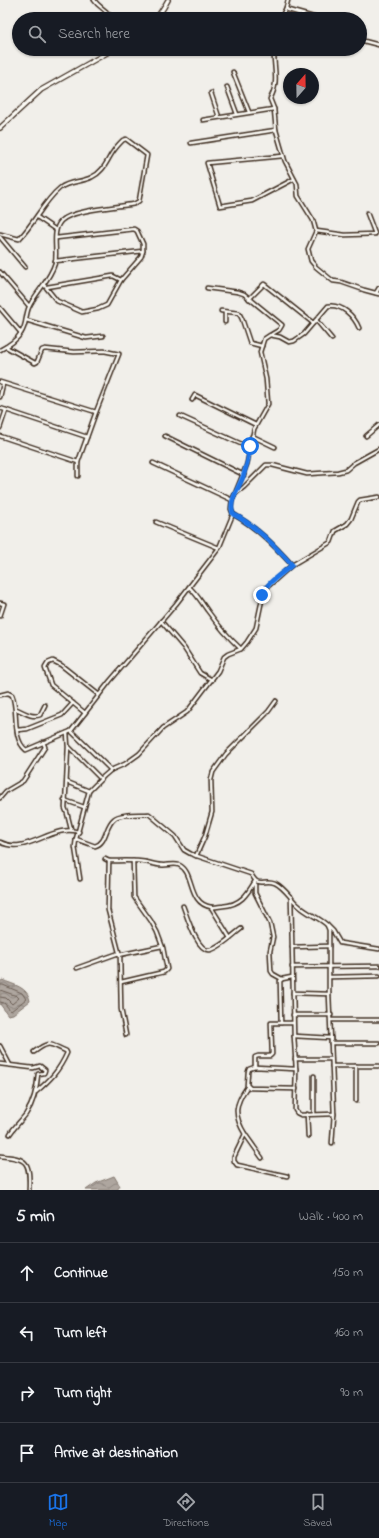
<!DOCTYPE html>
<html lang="en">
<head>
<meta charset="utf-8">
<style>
	:root { --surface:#171b24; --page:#242831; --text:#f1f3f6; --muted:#9ea1a6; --line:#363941; --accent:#1a73e8 }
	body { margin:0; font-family:"Indie Flower",sans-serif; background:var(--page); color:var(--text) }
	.compass { position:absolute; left:283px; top:68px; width:36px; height:36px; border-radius:50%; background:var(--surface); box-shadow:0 1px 3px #0004; rotate:20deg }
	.stop { position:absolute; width:12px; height:12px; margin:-9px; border:3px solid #1a73e8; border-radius:50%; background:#fff }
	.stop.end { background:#1a73e8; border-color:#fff; box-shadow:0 1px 4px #0008 }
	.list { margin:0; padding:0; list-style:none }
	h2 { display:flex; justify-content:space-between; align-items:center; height:52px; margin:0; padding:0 16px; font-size:17px }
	h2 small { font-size:13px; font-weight:400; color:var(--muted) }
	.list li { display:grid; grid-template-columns:26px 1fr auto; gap:12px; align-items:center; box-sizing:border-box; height:60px; padding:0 16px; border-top:1px solid var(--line) }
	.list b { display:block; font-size:15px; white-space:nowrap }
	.list em { font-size:13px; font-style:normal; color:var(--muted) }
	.icon { flex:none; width:22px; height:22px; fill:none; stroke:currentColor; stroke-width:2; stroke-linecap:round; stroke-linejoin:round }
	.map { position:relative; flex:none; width:379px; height:1190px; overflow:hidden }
	.search { position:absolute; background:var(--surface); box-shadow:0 1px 3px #0004; left:12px; right:12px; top:12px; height:44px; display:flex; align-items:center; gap:10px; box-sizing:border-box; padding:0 14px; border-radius:22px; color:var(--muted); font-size:15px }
	.sheet { height:292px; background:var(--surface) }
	nav { display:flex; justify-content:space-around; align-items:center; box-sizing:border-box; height:56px; border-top:1px solid var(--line); background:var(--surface); font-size:11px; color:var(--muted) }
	nav a { display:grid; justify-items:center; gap:2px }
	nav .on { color:var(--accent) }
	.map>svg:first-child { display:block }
	.water { fill:url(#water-waves); stroke:#80746b }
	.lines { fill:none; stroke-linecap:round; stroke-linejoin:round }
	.shore { stroke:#695c52; stroke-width:1 }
	.street-casing { stroke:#3b2a1e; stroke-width:5.5 }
	.secondary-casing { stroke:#3b2a1e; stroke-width:6 }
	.street { stroke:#fdfcf7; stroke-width:2.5 }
	.secondary { stroke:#fdfcf7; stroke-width:3.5 }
	.route { stroke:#1a73e8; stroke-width:5 }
</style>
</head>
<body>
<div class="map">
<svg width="379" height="1190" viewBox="0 0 379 1190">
	<defs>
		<pattern id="water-waves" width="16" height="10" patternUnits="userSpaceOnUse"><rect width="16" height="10" fill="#aea69f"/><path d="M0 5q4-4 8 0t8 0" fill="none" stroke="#8f8781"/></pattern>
	</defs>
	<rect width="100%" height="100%" fill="#f1efea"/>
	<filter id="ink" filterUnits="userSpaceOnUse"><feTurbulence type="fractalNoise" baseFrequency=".025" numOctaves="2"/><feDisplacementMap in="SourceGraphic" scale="8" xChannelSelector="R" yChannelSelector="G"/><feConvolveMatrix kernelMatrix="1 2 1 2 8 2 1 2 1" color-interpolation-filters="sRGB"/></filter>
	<g filter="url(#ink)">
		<g class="water">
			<path d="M 2,980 C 14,985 28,987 30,1001 L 13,1014 L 8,1015 L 0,1004 L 0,983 Z"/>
			<polygon points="114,1176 120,1186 117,1190 86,1190 96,1183"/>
		</g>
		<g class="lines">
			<g class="shore">
				<polyline points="0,985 3,985 22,993 26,999 11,1011 4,1003 0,1002"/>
				<polyline points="0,990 17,996 19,998 12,1004 6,998 0,997"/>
			</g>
			<defs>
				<g id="street">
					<path d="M 94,0 C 100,9 106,8 112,19"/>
					<polyline points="288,0 286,8 288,10 320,19"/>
					<polyline points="280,19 286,8"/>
					<polyline points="360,40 379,45"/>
					<path d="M 274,49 C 273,68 280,81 270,99 L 274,109 L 276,130 L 285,161 L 297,184 L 298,196 L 313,220 L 316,231 L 308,249 L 311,261 L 316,267 L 333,281 L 341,282 L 364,290 L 379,294"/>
					<polyline points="233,72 249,112"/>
					<polyline points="227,87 237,114"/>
					<polyline points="211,93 219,117"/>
					<polyline points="203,120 274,109"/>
					<polyline points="191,143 276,130"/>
					<polyline points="283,156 207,163 220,206 252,201 294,179"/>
					<polyline points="37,217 56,230"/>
					<polyline points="316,231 345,235 375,234 367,213"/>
					<path d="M 0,234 L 19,239 C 34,224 43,202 60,188 C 70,180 81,183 92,177 C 105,171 107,159 115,149 C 117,146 120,143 123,140 L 126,139 L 147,155 L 139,201 L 134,204 C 117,207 71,210 61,221 C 51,232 58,250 55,263 C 50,280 36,292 29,307 C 25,316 27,325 21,333 C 16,341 8,346 0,350"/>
					<polyline points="0,237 25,267"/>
					<polyline points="55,261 143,251"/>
					<polyline points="0,272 29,306"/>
					<polyline points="44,285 57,301 82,312 98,309 107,305 121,280 141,257 143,251 143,244 137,231 134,229 56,238"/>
					<polyline points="47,287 113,276 121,280"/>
					<polyline points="207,288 238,292 244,294 282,325 279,330 272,334"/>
					<polyline points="376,293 379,288"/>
					<polyline points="249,299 264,284 313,323"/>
					<polyline points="0,308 21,333"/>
					<polyline points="221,311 239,313 242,319 250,343 262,346"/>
					<polyline points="225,312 225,322"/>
					<polyline points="26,320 86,338 103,336"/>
					<polyline points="316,320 332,339"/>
					<polyline points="6,347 35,363 37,362 42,350 45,349 74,352 104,351 119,354 96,412 78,462 78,476"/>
					<polyline points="0,382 96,412"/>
					<polyline points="0,397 3,384"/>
					<polyline points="192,400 195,395 256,425"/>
					<polyline points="0,408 87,437"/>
					<polyline points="180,416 250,448"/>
					<polyline points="0,428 6,410"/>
					<polyline points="0,436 78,462"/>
					<polyline points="165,436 244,475"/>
					<polyline points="252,436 275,447"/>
					<polyline points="366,436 379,425"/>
					<polyline points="153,463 232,500"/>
					<path d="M 235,494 L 247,464 L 254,429 L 268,404 L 266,379 L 260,352 L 264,339 L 270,335 L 280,337 L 289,342 L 294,341 L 304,334 L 328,306 C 342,304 354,316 359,328"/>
					<polyline points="233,514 231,509 232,500 235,494 244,487 266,465 272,465 307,474 338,472 346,470 354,463 379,449"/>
					<polyline points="156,522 219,548"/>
					<polyline points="292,565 331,542 335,531 347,524 351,519 358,502 360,500 379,497"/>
					<path d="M 189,587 C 197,594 201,602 207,610 C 217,624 228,637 241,649"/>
					<polyline points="0,603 4,604 0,616"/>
					<polyline points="161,621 184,648 200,673 212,680"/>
					<path d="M 0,695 L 8,693 L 12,695 C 19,710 11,738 26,750 L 71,731 L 110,681 L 176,604 L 219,548 L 233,514 C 256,527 274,545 292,565 L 264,590 L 256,628 L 247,642 L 241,649 L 228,654 L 224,657 L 218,671 L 187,712 L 163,728 L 139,754 L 125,764 L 111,770 L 104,776 L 89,791 L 76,839 L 95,846 C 107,843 105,826 114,819 C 120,813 140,815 149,814 L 175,836 L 184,850 L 191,854 L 251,874 C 259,889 263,878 275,883 C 285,888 290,898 298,905 C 306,913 318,917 327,925 L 329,930 L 329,994 L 334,1114 L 332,1143"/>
					<path d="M 16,709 C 24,712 31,718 40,715 L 45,705"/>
					<polyline points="85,713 51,685 45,668 48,663 53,661 61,665 99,695"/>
					<polyline points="17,730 27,729 62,715 73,703"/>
					<polyline points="71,731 111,770"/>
					<polyline points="67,733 68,747 65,808 67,813 71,829"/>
					<polyline points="69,747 101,779"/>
					<polyline points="67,782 89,791"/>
					<polyline points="0,798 6,791 23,781 45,747 43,742"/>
					<polyline points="64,800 84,807"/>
					<polyline points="76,839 75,847 80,879"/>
					<path d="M 0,842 C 27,856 52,823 79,832"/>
					<polyline points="196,856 205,836 212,812 211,780 213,772 226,754 268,712 276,701"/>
					<path d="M 105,859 L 109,861 C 121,861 134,860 146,862 C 151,863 156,865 161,865 C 167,866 173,863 179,865 C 195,872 187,903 211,907 C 215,908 220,906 223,906 C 240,905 247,895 255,881"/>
					<polyline points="109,861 108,910 120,956 121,1009 126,1035"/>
					<polyline points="255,882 255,893 270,923 273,937 270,951 271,971 273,974 282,979"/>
					<polyline points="291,897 294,1036 296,1069 295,1110 297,1113 301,1115 334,1114"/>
					<path d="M 183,906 C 187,916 197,952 210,950 C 219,949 234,934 241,929"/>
					<polyline points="211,907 230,938"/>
					<polyline points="327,925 333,931 340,943 379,949"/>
					<polyline points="292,947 329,946"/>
					<polyline points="119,955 162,946"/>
					<polyline points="292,967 379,966"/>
					<polyline points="77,968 119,953"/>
					<polyline points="330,977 379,976"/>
					<polyline points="121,982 164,972 167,969 163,948 157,932 151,921 134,897 133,861"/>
					<polyline points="293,993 329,994"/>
					<polyline points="293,1015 331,1015"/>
					<polyline points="331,1020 379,1020"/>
					<polyline points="281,1023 280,981 282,979 292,977"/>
					<polyline points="294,1036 331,1038"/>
					<polyline points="331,1043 379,1043"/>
					<polyline points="0,1046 10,1065"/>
					<path d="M 34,1052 C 50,1040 49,1044 66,1051 L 67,1053 C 59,1071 50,1080 36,1092"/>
					<polyline points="295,1059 331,1059"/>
					<path d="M 0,1064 L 33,1068 L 40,1066 L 45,1070 L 44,1073 L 38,1074 C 37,1088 34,1102 26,1114 C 21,1121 14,1127 10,1134"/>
					<polyline points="332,1066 379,1066"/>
					<polyline points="356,1066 356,1101"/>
					<polyline points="255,1067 255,1057 258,1056 270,1056 272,1054 271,1023 293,1023"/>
					<polyline points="296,1069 255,1067 249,1069 248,1072 247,1085 250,1088 296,1089"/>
					<polyline points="314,1076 314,1114"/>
					<path d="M 247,1087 C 235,1104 233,1115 245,1134 L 234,1157 L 234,1161 L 237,1165 L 287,1176"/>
					<polyline points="307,1114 308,1136"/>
					<polyline points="245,1134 262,1158"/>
					<path d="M 0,1156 C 28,1158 30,1162 29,1190"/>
				</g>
				<g id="secondary">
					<polyline points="156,19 164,7 168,0"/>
					<polyline points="0,128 41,90 114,49"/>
				</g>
			</defs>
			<use href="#street" class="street-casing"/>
			<use href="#secondary" class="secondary-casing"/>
			<use href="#street" class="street"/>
			<use href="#secondary" class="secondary"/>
		</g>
	</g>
	<g class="lines" filter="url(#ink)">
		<path class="route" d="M 250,446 C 249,455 247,465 244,474 C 240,487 228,500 233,514 C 256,526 274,545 292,565 C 282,574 267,582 262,595"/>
	</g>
</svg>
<svg class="compass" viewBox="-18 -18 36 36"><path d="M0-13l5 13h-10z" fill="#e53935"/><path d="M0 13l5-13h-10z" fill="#9ea1a6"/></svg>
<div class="stop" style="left:250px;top:446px"></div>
<div class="stop end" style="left:262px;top:595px"></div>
<div class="search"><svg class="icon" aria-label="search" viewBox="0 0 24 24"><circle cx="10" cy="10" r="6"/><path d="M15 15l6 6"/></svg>Search here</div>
</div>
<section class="sheet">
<h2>5 min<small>Walk · 400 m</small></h2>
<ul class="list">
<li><svg class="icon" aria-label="ahead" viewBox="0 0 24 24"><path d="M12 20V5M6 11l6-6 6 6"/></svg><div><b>Continue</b></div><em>150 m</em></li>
<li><svg class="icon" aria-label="left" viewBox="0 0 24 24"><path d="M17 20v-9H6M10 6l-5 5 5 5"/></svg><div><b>Turn left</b></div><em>160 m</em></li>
<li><svg class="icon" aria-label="right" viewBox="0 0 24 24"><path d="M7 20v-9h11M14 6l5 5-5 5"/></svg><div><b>Turn right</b></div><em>90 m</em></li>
<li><svg class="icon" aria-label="arrive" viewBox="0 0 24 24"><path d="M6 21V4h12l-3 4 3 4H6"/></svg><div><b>Arrive at destination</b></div></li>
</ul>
</section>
<nav>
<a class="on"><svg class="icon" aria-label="map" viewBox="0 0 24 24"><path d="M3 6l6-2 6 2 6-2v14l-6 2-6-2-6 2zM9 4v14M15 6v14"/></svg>Map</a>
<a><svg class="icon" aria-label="directions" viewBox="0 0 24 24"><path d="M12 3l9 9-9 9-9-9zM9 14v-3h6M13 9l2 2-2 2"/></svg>Directions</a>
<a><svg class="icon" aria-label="saved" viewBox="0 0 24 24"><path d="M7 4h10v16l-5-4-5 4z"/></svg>Saved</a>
</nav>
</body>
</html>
